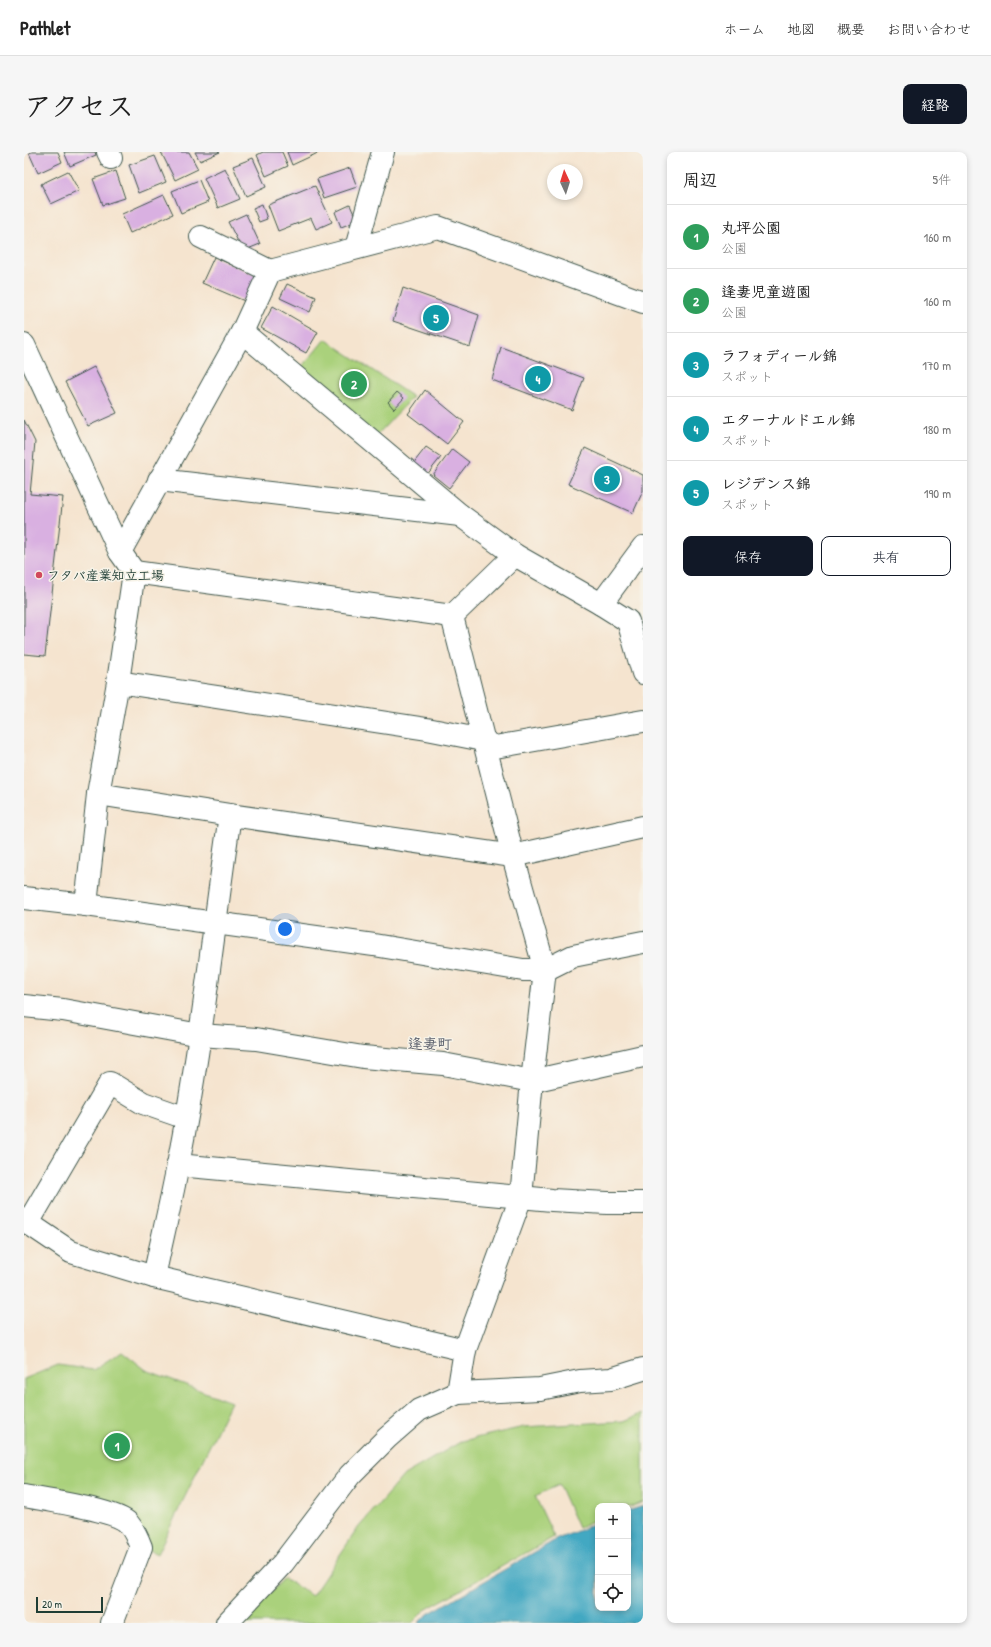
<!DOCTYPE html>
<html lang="ja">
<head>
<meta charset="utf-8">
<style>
	:root { --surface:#fff; --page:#f6f6f6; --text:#222; --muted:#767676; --line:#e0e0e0; --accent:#111827 }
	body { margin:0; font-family:"Patrick Hand","Klee One",sans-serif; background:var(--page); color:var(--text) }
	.controls { position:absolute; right:12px; bottom:12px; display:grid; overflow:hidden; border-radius:8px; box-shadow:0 2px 6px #0003 }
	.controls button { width:36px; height:36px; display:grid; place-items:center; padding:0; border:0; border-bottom:1px solid var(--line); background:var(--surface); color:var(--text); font:20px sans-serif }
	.compass { position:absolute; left:523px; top:12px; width:36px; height:36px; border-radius:50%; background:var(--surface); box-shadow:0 2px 6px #0003; rotate:356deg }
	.scale { position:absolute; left:12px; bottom:10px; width:67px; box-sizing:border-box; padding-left:4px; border:2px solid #1f3d34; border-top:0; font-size:11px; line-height:14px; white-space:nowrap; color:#1f3d34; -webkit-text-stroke:3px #f7f3e8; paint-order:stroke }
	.you { position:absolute; left:261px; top:777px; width:14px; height:14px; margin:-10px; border:3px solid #fff; border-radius:50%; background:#1a73e8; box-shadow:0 0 0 6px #1a73e833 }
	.badge { display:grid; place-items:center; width:26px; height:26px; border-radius:50%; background:var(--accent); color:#fff; font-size:13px; font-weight:700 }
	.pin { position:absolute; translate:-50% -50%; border:2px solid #fff; box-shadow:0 1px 4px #0006 }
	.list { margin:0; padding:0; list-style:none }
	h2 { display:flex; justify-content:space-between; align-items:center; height:52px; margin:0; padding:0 16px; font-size:17px }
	h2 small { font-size:13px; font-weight:400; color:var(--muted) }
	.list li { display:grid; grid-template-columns:26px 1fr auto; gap:12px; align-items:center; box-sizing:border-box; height:64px; padding:0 16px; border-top:1px solid var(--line) }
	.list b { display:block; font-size:15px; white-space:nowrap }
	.list p { margin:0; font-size:13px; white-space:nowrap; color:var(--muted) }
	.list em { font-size:13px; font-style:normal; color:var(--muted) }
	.actions { display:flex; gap:8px; padding:12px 16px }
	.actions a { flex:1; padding:9px 0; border:1px solid var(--accent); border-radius:8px; text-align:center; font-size:14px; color:var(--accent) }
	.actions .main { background:var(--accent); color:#fff }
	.icon { flex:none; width:22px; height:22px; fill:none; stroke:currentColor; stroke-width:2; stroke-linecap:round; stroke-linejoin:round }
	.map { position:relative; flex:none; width:619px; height:1471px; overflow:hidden; border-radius:8px }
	header { display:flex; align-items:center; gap:24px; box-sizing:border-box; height:56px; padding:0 20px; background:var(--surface); border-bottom:1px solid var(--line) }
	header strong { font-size:19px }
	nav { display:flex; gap:22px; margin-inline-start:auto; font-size:14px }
	.intro { display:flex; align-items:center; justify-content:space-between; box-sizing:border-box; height:96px; padding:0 24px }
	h1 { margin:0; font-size:28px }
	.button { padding:10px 18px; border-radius:8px; background:var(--accent); color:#fff; font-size:14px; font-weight:700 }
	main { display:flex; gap:24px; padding:0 24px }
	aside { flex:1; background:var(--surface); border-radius:8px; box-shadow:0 2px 6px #0003 }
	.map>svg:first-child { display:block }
	.green { fill:#aad17c; stroke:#648758 }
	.water { fill:#42a8c2; stroke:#30727b }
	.building { fill:#d9b0e1 }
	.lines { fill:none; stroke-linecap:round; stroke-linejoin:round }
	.street-casing { stroke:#3f564b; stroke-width:24 }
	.street { stroke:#fff; stroke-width:22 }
	.poi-dot { fill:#d1495b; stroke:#f7f3e8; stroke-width:1.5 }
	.labels { text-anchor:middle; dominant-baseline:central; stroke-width:3; stroke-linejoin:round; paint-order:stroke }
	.poi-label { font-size:13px; font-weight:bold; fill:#1f3d34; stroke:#f7f3e8; text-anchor:start }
	.quarter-label { font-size:15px; font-weight:bold; fill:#606571; stroke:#f7f3e8 }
</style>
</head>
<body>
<header>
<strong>Pathlet</strong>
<nav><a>ホーム</a><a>地図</a><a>概要</a><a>お問い合わせ</a></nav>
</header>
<div class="intro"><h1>アクセス</h1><a class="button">経路</a></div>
<main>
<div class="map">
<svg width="619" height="1471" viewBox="0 0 619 1471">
	<rect width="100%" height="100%" fill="#f7f3e8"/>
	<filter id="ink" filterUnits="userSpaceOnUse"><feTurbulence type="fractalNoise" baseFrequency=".025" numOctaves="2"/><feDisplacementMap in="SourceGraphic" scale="8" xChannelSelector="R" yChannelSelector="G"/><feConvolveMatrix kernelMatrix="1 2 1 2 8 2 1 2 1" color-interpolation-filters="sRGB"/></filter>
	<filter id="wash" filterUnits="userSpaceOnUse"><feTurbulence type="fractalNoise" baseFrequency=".012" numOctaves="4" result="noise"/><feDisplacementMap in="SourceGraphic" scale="16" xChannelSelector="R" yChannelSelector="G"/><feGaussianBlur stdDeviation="0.9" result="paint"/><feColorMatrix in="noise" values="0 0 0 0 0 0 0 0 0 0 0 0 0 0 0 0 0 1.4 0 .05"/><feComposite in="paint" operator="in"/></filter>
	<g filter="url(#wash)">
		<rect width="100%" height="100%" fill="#f5e4cf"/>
		<g class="green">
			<polygon points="301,187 389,245 351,285 275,219"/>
			<polygon points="98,1199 122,1218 207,1250 133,1402 121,1396 116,1380 0,1339 0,1227 34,1213 69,1218"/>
			<polygon points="619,1261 619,1350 604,1356 604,1354 574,1354 574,1368 554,1376 535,1333 511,1344 530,1385 401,1458 388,1471 219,1471 260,1426 288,1444 334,1376 380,1323 438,1289 500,1275 600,1269"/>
		</g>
		<polygon class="water" points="619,1354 619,1466 612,1471 394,1471 404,1462 533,1387 574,1371 574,1456 604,1456 604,1359"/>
		<g id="blocks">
			<g class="building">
				<polygon points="8,0 34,0 38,10 14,21 5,1"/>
				<polygon points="40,0 71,0 72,3 46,14"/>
				<polygon points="137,0 165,0 174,17 151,28"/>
				<polygon points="171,0 196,0 176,9"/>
				<polygon points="239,0 258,0 264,14 242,24 233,3"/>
				<polygon points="263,0 296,0 268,13"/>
				<polygon points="131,4 142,30 115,41 105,13"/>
				<polygon points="229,6 242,35 222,44 209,14"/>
				<polygon points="201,16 216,47 194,56 180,26"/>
				<polygon points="326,16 333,35 300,46 293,27"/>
				<polygon points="44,19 55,39 27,52 17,32"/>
				<polygon points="92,19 101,46 79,53 69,27"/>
				<polygon points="175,28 184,50 157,61 148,39"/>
				<polygon points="291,34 308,70 292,77 287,66 254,79 244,53"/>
				<polygon points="140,43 149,62 106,81 98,62"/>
				<polygon points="238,52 243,67 235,70 229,56"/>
				<polygon points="326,53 333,69 317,75 311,60"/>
				<polygon points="222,62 236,92 219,99 204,70"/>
				<polygon points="190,105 233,124 223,150 178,131"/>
				<polygon points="263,132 292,145 286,160 256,146"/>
				<polygon points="379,136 455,163 446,195 369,169"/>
				<polygon points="249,154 294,180 282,201 237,176"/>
				<polygon points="477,195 560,226 548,258 468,228"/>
				<polygon points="70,215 93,261 64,274 41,230"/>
				<polygon points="401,238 440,270 423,292 384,262"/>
				<polygon points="373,240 380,246 370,257 364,250"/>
				<polygon points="0,268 11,290 6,342 39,345 21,504 0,502"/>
				<polygon points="402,295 417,305 402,324 388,313"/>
				<polygon points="561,296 619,323 619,339 609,361 544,332"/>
				<polygon points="428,297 445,310 425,336 409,323"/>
			</g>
		</g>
	</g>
	<g filter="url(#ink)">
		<use href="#blocks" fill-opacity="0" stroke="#3f564b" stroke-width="1"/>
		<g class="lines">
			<defs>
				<g id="street">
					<polyline points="84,0 87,6"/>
					<polyline points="177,85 246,119"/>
					<polyline points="332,96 359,0"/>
					<polyline points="218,180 436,363 491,403 577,452 619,395"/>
					<polyline points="0,193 96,400 110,420 94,530 74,642 62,753 0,746"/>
					<polyline points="135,328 436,363"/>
					<polyline points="96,400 218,180 246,119 414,75 619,150"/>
					<polyline points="110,420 428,464"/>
					<polyline points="577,452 604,469 619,521"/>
					<polyline points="428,464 489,704 521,818 508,929 497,1045 441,1198 434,1241"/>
					<polyline points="428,464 491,403"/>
					<polyline points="94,530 403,577 459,588 471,595 619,569"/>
					<polyline points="74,642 206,663 489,704 619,675"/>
					<path d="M 206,663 C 189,779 177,897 154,1013 C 147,1050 138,1087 130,1125 L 441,1198"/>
					<polyline points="62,753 350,793 499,818 521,818 549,804 619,790"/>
					<polyline points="0,854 39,858 176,883 232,887 339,905 419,912 508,929 619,904"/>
					<polyline points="154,1013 528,1048 583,1051 619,1051"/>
					<polyline points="130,1125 47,1100 4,1071 86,931 119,951 162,966"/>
					<path d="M 0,1344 C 20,1348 92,1358 104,1371 C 110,1378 114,1387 117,1395 L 88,1471"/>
					<polyline points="203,1471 259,1411 326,1323 363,1286 395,1258 434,1241 516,1237 556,1229 587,1227 619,1217"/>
				</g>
			</defs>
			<use href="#street" class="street-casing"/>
			<use href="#street" class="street"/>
		</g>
	</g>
	<circle class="poi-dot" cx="15" cy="423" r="4"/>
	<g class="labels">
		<g class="poi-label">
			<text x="23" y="423">フタバ産業知立工場</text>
		</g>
		<g class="quarter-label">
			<text x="406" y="891">逢妻町</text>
		</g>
	</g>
</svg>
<div class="controls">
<button>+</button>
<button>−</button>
<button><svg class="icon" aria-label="locate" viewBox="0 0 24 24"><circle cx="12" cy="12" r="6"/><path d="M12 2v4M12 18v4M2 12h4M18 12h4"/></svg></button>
</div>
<svg class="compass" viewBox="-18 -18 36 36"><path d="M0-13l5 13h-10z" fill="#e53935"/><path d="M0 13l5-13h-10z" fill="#767676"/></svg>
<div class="scale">20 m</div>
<div class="you"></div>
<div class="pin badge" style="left:93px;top:1294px;background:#2e9e5b">1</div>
<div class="pin badge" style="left:330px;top:232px;background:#2e9e5b">2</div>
<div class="pin badge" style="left:583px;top:327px;background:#0f9aa8">3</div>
<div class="pin badge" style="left:514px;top:227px;background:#0f9aa8">4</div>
<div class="pin badge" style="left:412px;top:166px;background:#0f9aa8">5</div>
</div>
<aside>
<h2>周辺<small>5件</small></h2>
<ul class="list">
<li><span class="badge" style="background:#2e9e5b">1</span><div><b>丸坪公園</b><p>公園</p></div><em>160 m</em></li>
<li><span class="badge" style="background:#2e9e5b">2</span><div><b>逢妻児童遊園</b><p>公園</p></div><em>160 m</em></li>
<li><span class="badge" style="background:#0f9aa8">3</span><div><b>ラフォディール錦</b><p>スポット</p></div><em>170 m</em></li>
<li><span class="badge" style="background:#0f9aa8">4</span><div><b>エターナルドエル錦</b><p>スポット</p></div><em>180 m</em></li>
<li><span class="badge" style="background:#0f9aa8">5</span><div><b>レジデンス錦</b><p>スポット</p></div><em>190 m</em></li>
</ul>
<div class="actions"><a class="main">保存</a><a>共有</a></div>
</aside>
</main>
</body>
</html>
